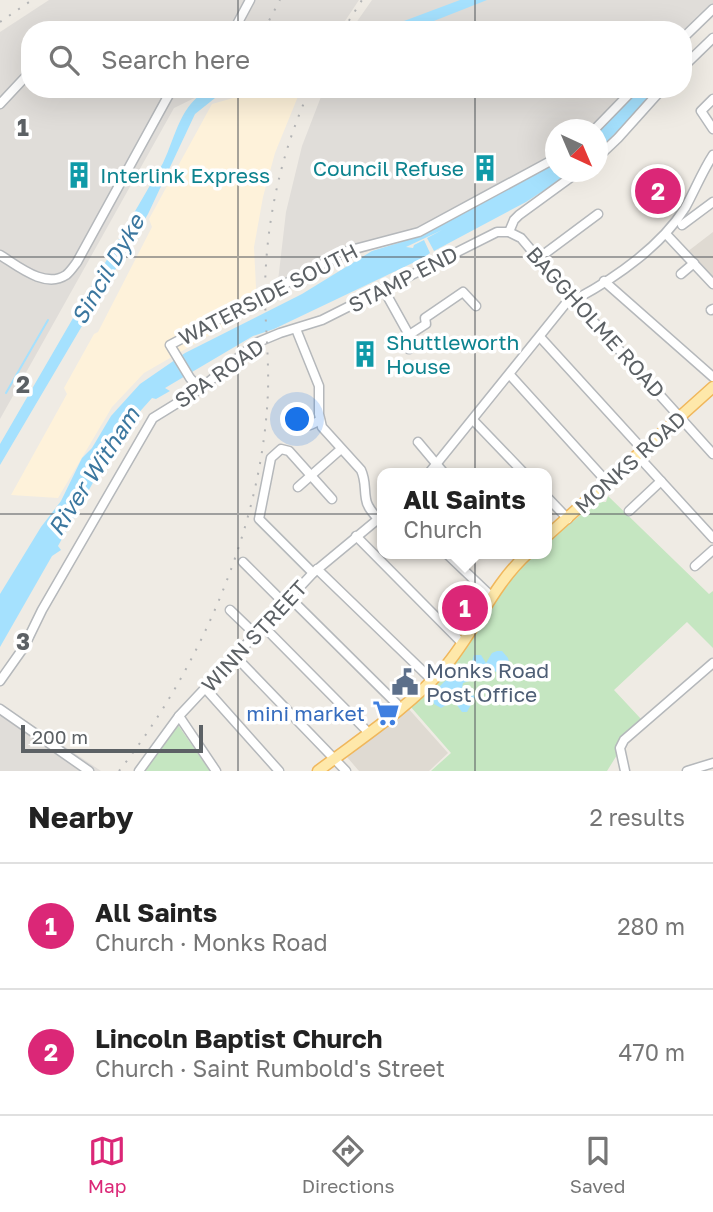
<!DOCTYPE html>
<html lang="en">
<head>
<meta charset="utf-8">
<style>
	:root { --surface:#fff; --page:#f6f6f6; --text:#222; --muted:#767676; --line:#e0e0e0; --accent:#db2777 }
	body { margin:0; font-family:"Golos Text",sans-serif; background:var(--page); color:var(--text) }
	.compass { position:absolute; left:545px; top:119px; width:63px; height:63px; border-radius:50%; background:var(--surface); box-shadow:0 7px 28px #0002; rotate:136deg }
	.scale { position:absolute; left:21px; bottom:18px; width:182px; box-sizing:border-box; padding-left:7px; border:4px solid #5c6165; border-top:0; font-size:19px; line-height:24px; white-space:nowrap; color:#5c6165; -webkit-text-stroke:5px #fff; paint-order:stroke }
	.you { position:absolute; left:298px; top:420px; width:24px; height:24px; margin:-18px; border:5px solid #fff; border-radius:50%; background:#1a73e8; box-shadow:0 0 0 10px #1a73e833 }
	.badge { display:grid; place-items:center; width:46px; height:46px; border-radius:50%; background:var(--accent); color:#fff; font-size:23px; font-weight:700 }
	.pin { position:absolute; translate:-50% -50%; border:4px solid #fff; box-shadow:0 2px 7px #0006 }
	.popup { position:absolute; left:377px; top:468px; width:175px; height:91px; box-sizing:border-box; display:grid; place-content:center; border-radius:14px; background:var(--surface); filter:drop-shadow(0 2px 5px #0005); font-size:23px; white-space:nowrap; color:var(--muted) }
	.popup b { font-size:26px; color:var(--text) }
	.popup::after { content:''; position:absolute; left:50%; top:100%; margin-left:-14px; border:14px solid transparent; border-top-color:var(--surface) }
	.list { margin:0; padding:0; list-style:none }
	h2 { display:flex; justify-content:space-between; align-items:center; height:91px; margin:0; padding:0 28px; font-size:30px }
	h2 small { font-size:23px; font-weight:400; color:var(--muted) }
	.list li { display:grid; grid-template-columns:46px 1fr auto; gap:21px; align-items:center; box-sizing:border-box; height:126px; padding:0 28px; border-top:2px solid var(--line) }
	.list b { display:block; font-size:26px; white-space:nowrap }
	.list p { margin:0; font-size:23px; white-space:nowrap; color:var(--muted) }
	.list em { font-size:23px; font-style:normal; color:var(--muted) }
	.icon { flex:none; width:38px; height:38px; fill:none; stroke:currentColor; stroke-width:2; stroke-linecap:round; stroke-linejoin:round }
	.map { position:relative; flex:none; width:713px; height:771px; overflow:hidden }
	.search { position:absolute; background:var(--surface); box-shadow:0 7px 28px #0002; left:21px; right:21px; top:21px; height:77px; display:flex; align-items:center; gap:18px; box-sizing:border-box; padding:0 24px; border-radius:28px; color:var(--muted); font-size:26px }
	.sheet { height:343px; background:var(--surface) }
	nav { display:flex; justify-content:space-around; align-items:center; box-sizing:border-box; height:98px; border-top:2px solid var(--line); background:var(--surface); font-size:19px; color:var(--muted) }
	nav a { display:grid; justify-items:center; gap:4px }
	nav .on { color:var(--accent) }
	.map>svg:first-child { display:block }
	.commercial { fill:#fef2da }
	.industrial { fill:#e0ddd9 }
	.education { fill:#dfdad2 }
	.green { fill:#c5e6c1 }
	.water { fill:#a5e1fe }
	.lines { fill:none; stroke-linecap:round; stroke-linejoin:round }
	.stream { stroke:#a5e1fe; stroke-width:2 }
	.minor-casing { stroke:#b5b8bb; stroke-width:11 }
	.major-casing { stroke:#f0b75c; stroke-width:13 }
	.minor { stroke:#fff; stroke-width:8 }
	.major { stroke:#fee8aa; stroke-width:10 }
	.rail { stroke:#b3b4b5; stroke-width:2; stroke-dasharray:2 9; stroke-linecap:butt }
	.grid { fill:none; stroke:#5c6165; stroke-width:2; stroke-opacity:0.55 }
	.labels { text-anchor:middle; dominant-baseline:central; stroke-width:7; stroke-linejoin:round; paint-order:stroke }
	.culture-label { font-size:21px; fill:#0d838f; stroke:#fff; text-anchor:start }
	.street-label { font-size:21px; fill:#5c6165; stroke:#fff }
	.service-label { font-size:21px; fill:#4e5e75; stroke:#fff; text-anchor:start }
	.shop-label { font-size:21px; fill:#366cbe; stroke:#fff; text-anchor:end }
	.water-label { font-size:23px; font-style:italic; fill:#3b779f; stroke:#fff }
	.grid-label { font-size:23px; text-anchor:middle; font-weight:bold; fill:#5c6165; stroke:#fff; stroke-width:7; stroke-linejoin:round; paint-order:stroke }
</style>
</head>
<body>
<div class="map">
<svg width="713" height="771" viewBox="0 0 713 771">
	<rect width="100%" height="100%" fill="#efebe4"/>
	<polygon class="commercial" points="265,89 301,89 275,153 263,197 254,247 257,308 144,373 112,407 58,498 11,495 67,394 64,388 94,334 98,332 152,227 149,219 212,104"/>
	<g class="industrial">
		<polygon points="49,0 359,0 339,30 30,30 30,89 213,89 174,108 0,419 0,32"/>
		<polygon points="372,0 713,0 713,12 683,42 683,30 351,30"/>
		<polygon points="324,89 637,89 597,129 556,130 555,162 408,240 357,254 285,292 278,281 286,212 302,146"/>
		<polygon points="0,703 101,771 0,771"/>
	</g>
	<g class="education">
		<polygon points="713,232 713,281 687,252"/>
		<polygon points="407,707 448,753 429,771 359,771 347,757"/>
	</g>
	<g class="green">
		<polygon points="608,496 709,594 713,591 713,648 687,622 614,690 641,719 622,739 617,755 607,771 431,771 451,753 410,706 525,562 535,554 547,554 547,543 596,502 606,502"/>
		<polygon points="178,725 210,771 145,771"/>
	</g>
	<g class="water">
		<polygon points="460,0 487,0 411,30 389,30 388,27"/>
		<path d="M 210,89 L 240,89 L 215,98 L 195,114 L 148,214 L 0,465 L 0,444 L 163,163 C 176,136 180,103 210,89 Z"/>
		<polygon points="637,89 652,89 646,95 649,98 598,151 597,130"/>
		<polygon points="555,162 556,172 572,172 526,202 434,251 427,238 442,230 406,247 413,248 414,245 424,240 430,253 423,258 274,329 253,336 165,388 170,391 156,399 152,398 135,417 125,437 106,459 58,546 61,550 52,556 0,647 0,594 41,527 61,501 82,458 92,448 111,416 140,384 185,353 302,294 372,251 408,240"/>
		<path d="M 497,651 L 502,651 L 508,658 L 509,662 L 504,670 L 497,672 L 483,668 L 477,672 L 478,678 L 463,683 L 461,694 L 465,696 L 471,693 L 475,697 L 467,712 L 462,712 L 454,701 L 441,708 L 434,704 L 432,697 C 438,687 448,676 460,672 L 463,674 L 469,673 L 474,655 L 481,655 L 486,663 L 492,653 Z"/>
	</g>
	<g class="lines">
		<polyline class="stream" points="6,393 48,320"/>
		<defs>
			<g id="minor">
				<polyline points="234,30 250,0"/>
				<polyline points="683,38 713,9"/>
				<polyline points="683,67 713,38"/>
				<polyline points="713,99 701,111 713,129"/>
				<polyline points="0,104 30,72"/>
				<polyline points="594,130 634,89"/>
				<polyline points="598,157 618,138 662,89"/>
				<polyline points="682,225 713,202"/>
				<polyline points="509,232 514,220 519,215 578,172"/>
				<polyline points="666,234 713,284"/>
				<path d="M 0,255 C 18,266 45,289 66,275 C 70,272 74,266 77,262 L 172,89"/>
				<polyline points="539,258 598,214"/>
				<polyline points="681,274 694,263"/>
				<polyline points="604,281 713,377"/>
				<polyline points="384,290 409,335 409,349"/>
				<path d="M 578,298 C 617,277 662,245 685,208 C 695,190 702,172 713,155"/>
				<polyline points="711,310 713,309"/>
				<path d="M 296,329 L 319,386 L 319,414 L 322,427 L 361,470 C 366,481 364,488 366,499 C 367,507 373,513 378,519"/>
				<polyline points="409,335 426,324 425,318 463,292 476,306"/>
				<polyline points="540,337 644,451"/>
				<polyline points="510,375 608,483"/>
				<polyline points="200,389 190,378 170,345 347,251 419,232 556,158"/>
				<path d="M 298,409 L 297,421 C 305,430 311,425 320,420"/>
				<polyline points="473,420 524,473"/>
				<polyline points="418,442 444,473"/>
				<polyline points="638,456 713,538"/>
				<polyline points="429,473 571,297"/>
				<polyline points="298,487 341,449"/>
				<polyline points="547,497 568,519"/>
				<polyline points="629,511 661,481"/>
				<polyline points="356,536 462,643"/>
				<polyline points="447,554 492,597"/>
				<polyline points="243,562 285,604"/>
				<polyline points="695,566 713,550"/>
				<polyline points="317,569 432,680"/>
				<polyline points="313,573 259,519 271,458 281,449 289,451 332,499"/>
				<polyline points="290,598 400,707"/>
				<polyline points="230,610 255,634"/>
				<polyline points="263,626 368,732"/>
				<polyline points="235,656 346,771"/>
				<polyline points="0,681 24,647 42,610 153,418 200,389 256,343 280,333 322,320 497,232 509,232 521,238 571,297 578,298 585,312 713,454"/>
				<polyline points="205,688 279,771"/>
				<polyline points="0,709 89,771"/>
				<polyline points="179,716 216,771"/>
				<polyline points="139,771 179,716 313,573 383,515"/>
				<polyline points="625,771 620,748 624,740 713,663"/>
				<polyline points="687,771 713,763"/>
			</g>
			<g id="major">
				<polyline points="547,536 713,387"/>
				<path d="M 318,771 C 360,739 408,708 444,668 C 475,632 492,586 527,554"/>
			</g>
		</defs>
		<use href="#minor" class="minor-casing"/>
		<use href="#major" class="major-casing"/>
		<use href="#minor" class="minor"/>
		<use href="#major" class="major"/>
		<g class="rail">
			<polyline points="0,22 32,0"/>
			<polyline points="264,30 280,0"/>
			<polyline points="343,30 362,0"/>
			<path d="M 119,771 C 201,667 263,524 268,391 C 269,357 265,324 265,290 C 266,220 281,153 310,89"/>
		</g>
	</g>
	<path class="grid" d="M 238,0 L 238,30M 475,0 L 475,30M 238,89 L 238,771M 475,89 L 475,771M 0,257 L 713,257M 0,514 L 713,514"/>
	<defs>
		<symbol id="building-bare" viewBox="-9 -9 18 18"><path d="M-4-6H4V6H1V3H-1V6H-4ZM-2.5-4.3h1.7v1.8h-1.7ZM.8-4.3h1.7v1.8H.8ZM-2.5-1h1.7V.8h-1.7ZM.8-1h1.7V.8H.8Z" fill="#0f9aa8" stroke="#fff" stroke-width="2.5" paint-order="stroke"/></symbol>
		<symbol id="civic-bare" viewBox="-9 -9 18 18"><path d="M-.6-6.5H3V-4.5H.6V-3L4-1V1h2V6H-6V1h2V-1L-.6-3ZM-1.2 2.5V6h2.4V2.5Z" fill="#5c6f8a" stroke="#fff" stroke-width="2.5" paint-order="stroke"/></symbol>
		<symbol id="supermarket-bare" viewBox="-9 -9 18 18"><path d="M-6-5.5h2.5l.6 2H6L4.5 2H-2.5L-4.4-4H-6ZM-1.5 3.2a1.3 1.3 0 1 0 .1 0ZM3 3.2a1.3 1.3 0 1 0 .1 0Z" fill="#3f7fe0" stroke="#fff" stroke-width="2.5" paint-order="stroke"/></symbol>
	</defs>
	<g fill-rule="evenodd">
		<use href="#building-bare" x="466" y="149" width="38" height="38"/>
		<use href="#building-bare" x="60" y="156" width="38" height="38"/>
		<use href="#building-bare" x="346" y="335" width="38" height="38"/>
		<use href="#civic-bare" x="386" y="663" width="38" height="38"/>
		<use href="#supermarket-bare" x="367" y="694" width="38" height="38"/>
	</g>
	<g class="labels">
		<g class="culture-label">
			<text x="464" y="168" text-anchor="end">Council Refuse</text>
			<text x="100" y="175">Interlink Express</text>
			<text x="386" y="342">Shuttleworth<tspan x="386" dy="24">House</tspan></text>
		</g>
		<g class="street-label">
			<text transform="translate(403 279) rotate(-27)">STAMP END</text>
			<text transform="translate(268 294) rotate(-27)">WATERSIDE SOUTH</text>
			<text transform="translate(596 322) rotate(48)">BAGGHOLME ROAD</text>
			<text transform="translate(219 373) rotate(-35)">SPA ROAD</text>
			<text transform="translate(630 462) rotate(-42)">MONKS ROAD</text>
			<text transform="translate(254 636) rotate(-47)">WINN STREET</text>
		</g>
		<g class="service-label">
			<text x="426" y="670">Monks Road<tspan x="426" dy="24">Post Office</tspan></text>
		</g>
		<g class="shop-label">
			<text x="365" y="713">mini market</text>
		</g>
		<g class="water-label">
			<text transform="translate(107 269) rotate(-60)">Sincil Dyke</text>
			<text transform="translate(93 471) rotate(-57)">River Witham</text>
		</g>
	</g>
	<g class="grid-label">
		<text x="23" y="136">1</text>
		<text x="23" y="393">2</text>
		<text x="23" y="650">3</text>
	</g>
</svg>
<svg class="compass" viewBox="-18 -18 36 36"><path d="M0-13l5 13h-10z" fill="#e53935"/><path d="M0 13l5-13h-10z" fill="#767676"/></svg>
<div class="scale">200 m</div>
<div class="you"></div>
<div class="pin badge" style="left:465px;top:608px">1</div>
<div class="popup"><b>All Saints</b>Church</div>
<div class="pin badge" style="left:658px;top:191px">2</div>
<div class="search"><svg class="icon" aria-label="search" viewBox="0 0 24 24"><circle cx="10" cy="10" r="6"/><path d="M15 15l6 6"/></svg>Search here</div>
</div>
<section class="sheet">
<h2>Nearby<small>2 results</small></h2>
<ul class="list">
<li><span class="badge">1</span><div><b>All Saints</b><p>Church · Monks Road</p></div><em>280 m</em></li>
<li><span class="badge">2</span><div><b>Lincoln Baptist Church</b><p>Church · Saint Rumbold's Street</p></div><em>470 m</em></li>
</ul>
</section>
<nav>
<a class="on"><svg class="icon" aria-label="map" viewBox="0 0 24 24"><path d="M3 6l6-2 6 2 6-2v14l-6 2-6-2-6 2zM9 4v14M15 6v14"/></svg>Map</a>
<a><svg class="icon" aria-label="directions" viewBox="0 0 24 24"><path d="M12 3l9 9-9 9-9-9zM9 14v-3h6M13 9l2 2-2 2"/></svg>Directions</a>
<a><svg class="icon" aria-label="saved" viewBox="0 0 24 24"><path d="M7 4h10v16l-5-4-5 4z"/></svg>Saved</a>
</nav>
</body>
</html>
